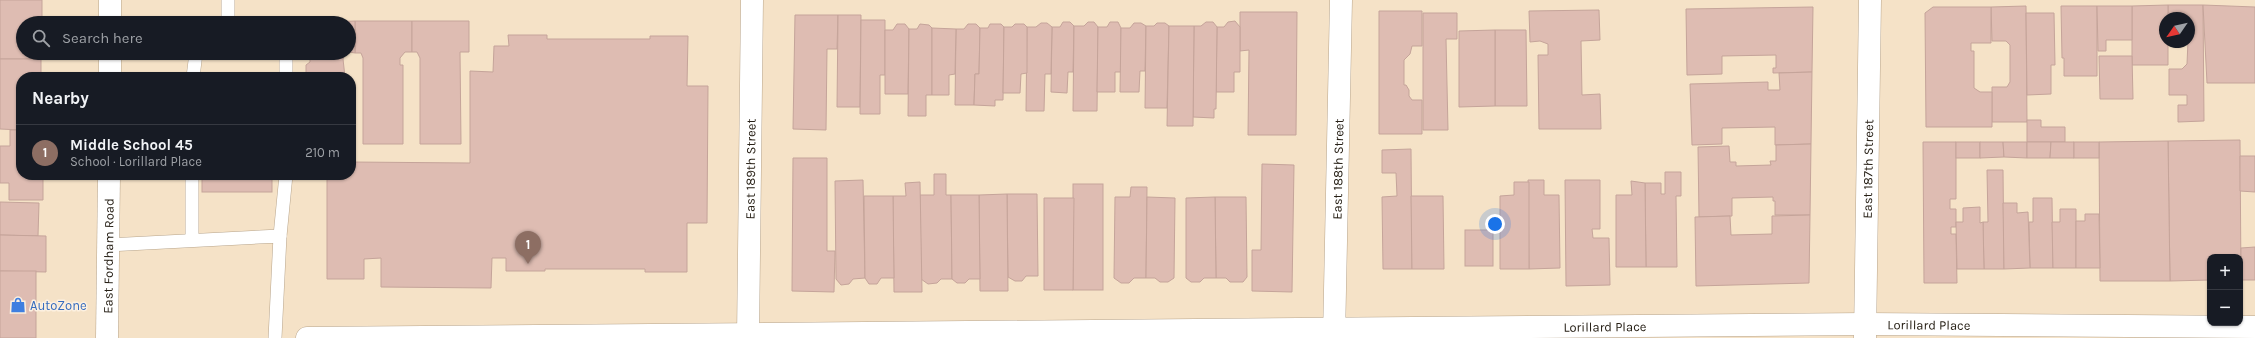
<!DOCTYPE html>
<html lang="en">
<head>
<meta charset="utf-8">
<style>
	:root { --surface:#171b24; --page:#242831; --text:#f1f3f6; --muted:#9ea1a6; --line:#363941; --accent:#b45309 }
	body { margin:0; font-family:Karla,sans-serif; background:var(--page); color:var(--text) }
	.controls { position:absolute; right:12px; bottom:12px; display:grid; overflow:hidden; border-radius:8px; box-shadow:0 1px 3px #0004 }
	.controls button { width:36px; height:36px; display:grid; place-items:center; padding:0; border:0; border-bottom:1px solid var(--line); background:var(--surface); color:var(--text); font:20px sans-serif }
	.compass { position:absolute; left:2159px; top:12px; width:36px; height:36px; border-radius:50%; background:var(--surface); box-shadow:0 1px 3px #0004; rotate:236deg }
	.you { position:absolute; left:1495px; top:224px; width:14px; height:14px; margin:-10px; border:3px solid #fff; border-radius:50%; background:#1a73e8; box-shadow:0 0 0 6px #1a73e833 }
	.badge { display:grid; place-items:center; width:26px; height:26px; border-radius:50%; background:var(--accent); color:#fff; font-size:13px; font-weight:700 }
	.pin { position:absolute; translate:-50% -33px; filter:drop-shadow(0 1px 2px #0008) }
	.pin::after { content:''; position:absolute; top:21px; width:14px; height:12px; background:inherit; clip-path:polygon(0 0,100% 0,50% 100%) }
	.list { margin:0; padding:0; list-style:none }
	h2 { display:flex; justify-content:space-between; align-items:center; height:52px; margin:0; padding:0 16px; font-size:17px }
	h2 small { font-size:13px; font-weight:400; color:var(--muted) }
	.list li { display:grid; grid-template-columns:26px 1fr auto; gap:12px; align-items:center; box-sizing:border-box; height:56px; padding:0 16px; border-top:1px solid var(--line) }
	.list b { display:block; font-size:15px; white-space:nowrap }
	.list p { margin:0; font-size:13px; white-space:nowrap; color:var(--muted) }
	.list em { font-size:13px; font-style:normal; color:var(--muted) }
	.icon { flex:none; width:22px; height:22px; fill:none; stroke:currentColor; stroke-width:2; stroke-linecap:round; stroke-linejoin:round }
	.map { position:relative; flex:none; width:2255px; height:338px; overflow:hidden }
	.search { position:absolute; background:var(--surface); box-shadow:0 1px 3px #0004; left:16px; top:16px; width:340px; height:44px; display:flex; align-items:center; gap:10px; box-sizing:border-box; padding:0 14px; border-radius:22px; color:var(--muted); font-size:15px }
	.panel { position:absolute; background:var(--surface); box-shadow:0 1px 3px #0004; left:16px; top:72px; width:340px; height:108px; border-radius:16px }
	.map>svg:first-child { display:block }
	.building { fill:#debcb2; stroke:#c5a49a }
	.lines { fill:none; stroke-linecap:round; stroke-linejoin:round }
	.lane-casing { stroke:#b8a58c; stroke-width:14 }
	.street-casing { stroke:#b8a58c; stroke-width:23 }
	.secondary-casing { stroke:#b8a58c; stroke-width:23 }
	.primary-casing { stroke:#b8a58c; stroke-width:23 }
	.lane { stroke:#fff; stroke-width:13 }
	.street { stroke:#fff; stroke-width:22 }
	.secondary { stroke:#fff; stroke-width:22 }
	.primary { stroke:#fff; stroke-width:22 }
	.labels { text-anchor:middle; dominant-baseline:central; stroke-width:3; stroke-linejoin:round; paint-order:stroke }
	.street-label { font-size:13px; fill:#272016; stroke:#fcf0e0 }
	.shop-label { font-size:13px; fill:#366cbe; stroke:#fcf0e0; text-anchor:start }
</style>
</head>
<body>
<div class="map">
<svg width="2255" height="338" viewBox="0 0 2255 338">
	<rect width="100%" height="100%" fill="#f5e2c7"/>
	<g class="building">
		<polygon points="0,0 42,0 42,23 23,23 23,53 41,53 41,59 0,59"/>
		<polygon points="2168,5 2203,5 2204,121 2178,122 2178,105 2187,105 2187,95 2169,95 2169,69 2182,69 2187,64 2189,18 2168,18"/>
		<polygon points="2168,5 2168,18 2165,18 2165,42 2168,42 2168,65 2132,65 2132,6"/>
		<polygon points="2203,5 2255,7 2255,83 2207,83"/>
		<polygon points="2026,6 2027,122 1992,122 1992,87 2007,87 2010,82 2010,45 2006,41 1992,41 1991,7"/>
		<polygon points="2061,6 2097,6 2097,76 2064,76 2064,58 2062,58"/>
		<polygon points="2097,6 2132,6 2132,40 2106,40 2106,51 2098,51"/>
		<polygon points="1813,7 1812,72 1773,73 1773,68 1776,68 1776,55 1722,56 1722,74 1687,75 1686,9"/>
		<polygon points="1933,7 1991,7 1991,43 1971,43 1971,51 1974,51 1974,88 1980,92 1992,92 1992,127 1926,127 1925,13"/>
		<polygon points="1599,10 1600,40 1581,41 1582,95 1600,94 1601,129 1539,129 1538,55 1548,55 1548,44 1540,41 1530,42 1529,11"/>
		<polygon points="1379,11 1422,11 1422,46 1412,46 1410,54 1404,60 1404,85 1406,85 1409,90 1409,96 1412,100 1422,100 1422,134 1379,134"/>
		<polygon points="1240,12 1297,12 1296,135 1248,135 1249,50 1240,51"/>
		<polygon points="1423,13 1457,13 1457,39 1446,39 1448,130 1423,130"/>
		<polygon points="2026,13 2054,13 2055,65 2051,65 2051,94 2027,95"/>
		<polygon points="795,15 838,15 837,49 827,49 826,130 793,129"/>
		<polygon points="838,15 861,15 860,107 837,107"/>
		<polygon points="861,20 885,20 885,75 880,75 880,114 860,114"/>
		<polygon points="355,21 412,21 412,52 405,52 400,58 400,65 403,65 403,144 363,144 363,58 361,53 355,53"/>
		<polygon points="355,21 355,53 349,52 349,23 298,23"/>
		<polygon points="412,21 469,21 469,52 460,52 461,144 420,144 420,58 417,52 412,52"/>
		<polygon points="1235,21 1240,27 1240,72 1234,72 1234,92 1216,92 1217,27 1224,27 1228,22"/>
		<polygon points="1063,22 1070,22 1074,26 1073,72 1068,72 1067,93 1051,92 1052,27 1060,27"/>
		<polygon points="1088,22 1094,22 1098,27 1097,111 1073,111 1074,26 1084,26"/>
		<polygon points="1110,22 1118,22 1121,28 1121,72 1115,72 1115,92 1097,92 1098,27 1107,27"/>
		<polygon points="1206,22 1213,22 1217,27 1216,109 1214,109 1214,118 1193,117 1194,26 1201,26"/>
		<polygon points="1041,23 1047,23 1052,27 1051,74 1045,74 1044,111 1026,111 1027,27 1036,27"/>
		<polygon points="1134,23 1141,23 1146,26 1145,71 1140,71 1139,92 1120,92 1121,28 1130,28"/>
		<polygon points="1157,23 1165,23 1169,26 1167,108 1145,108 1146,26 1154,26"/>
		<polygon points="897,24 905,24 909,29 908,94 885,94 885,30 893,30"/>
		<polygon points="920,24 929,25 932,28 932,95 926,95 926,116 908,116 909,29 917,29"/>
		<polygon points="968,24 976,24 980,28 979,74 975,74 974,105 955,105 956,29 964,29"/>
		<polygon points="990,24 1001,24 1004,27 1003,100 995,100 995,106 974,105 975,74 979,74 980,28 988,28"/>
		<polygon points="1015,24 1024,24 1027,27 1027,73 1021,74 1020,93 1003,93 1004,27 1012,27"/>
		<polygon points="1169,26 1194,26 1193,126 1167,126"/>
		<polygon points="932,28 956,29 955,74 949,75 949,95 932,95"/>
		<polygon points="1495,30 1526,30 1527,106 1495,106"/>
		<polygon points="1495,30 1495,106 1459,107 1459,31"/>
		<polygon points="508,35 547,35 547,39 650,39 650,36 688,36 687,86 708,86 707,223 687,223 687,272 645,272 645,269 545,269 545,271 506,271 506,258 492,258 491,288 381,287 381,258 364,259 364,279 327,279 327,175 351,175 351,162 470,163 470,71 493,72 494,46 509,46"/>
		<polygon points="307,53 346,53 343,59 345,77 306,77 306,65 310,62 310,55"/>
		<polygon points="2099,56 2132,56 2133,99 2100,99"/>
		<polygon points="0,59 41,59 41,77 21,77 21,130 0,129"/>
		<polygon points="1812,72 1811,144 1775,145 1775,127 1722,128 1722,144 1692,145 1690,84 1768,82 1768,90 1780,90 1779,73"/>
		<polygon points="2027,120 2041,120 2041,127 2065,127 2065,142 2027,142"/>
		<polygon points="10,130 21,130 21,175 43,175 43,200 9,200 9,183 0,183 0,146 10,146"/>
		<polygon points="2240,140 2241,280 2240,257 2210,257 2210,280 2170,281 2168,141"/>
		<polygon points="2168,141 2170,281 2100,281 2099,142"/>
		<polygon points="1923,142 1956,142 1956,199 1950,199 1950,209 1956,209 1956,227 1951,227 1951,234 1956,234 1957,283 1924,283"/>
		<rect x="1956" y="142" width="24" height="16"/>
		<polygon points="1980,142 2003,142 2004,157 1980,158"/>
		<polygon points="2003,142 2027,142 2027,158 2004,157"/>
		<polygon points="2027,142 2051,142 2050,158 2027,158"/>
		<polygon points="2051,142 2074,142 2074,158 2050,158"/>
		<rect x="2074" y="142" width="25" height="16"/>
		<polygon points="1811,144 1810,215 1775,215 1775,201 1773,201 1773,197 1732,198 1732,216 1699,217 1698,147 1729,146 1730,162 1736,162 1736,166 1771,165 1770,161 1776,161 1776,145"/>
		<polygon points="1411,149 1412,269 1383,269 1382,197 1397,196 1396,173 1382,173 1382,150"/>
		<polygon points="2240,156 2255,156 2255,192 2240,191"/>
		<polygon points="793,158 827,158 827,251 835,251 834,292 792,291"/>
		<polygon points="1262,164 1294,165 1292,292 1252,291 1252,250 1261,250"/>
		<polygon points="1987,170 2003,170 2004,269 1984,269 1983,222 1988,222"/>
		<polygon points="1665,172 1681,172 1681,196 1676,196 1677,267 1646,267 1645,183 1661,183 1661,194 1665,194"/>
		<polygon points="934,174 946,174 946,195 951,195 952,279 941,279 937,283 928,284 921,279 920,195 934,195"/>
		<rect x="202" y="175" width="70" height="17"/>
		<polygon points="863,180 865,278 853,279 849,284 841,285 836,279 835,181"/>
		<polygon points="1528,180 1544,180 1544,195 1559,195 1560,268 1529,269"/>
		<polygon points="1565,180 1600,180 1600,229 1592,229 1593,238 1609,238 1610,285 1566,286"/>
		<polygon points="1631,181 1645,183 1646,267 1616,267 1616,195 1632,195"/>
		<polygon points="920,182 922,292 894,292 893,196 906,196 905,183"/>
		<polygon points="1514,182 1529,182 1529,269 1500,269 1500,196 1514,195"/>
		<rect x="1073" y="184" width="30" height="106"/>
		<polygon points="1131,187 1147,187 1146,278 1134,278 1129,283 1121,283 1114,278 1115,197 1130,197"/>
		<polygon points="1007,194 1037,194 1038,276 1026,276 1022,281 1015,281 1008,277"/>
		<polygon points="1007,194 1008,291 980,291 979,195"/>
		<polygon points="951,195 979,195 980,279 969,279 965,283 957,283 952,279"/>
		<polygon points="864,196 893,196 894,278 881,278 877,284 869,284 865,278"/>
		<polygon points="1411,196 1443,196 1444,269 1412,269"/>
		<polygon points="1147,197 1175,198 1174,278 1168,282 1160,282 1155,278 1146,278"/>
		<polygon points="1215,197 1246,197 1247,277 1243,282 1230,282 1226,278 1216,278"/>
		<polygon points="1215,197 1216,278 1204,278 1200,282 1191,282 1186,278 1186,198"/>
		<polygon points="1044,198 1074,198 1073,290 1044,290"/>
		<polygon points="2033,198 2052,198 2053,268 2030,268 2029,222 2033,222"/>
		<polygon points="0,202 39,203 38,236 0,235"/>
		<polygon points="2003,203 2017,203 2017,213 2028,212 2030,268 2004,269"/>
		<polygon points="1980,207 1980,223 1983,222 1984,269 1957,269 1956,222 1963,222 1963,208"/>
		<polygon points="2060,209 2076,209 2076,268 2053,268 2052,222 2060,222"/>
		<polygon points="2085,214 2099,214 2100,268 2076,268 2076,221 2085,221"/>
		<polygon points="1810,215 1809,283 1696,286 1695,217 1730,216 1731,235 1772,234 1772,216"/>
		<rect x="1465" y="230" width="28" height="36"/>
		<polygon points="0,235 46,236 46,272 0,271"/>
		<polygon points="2255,247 2255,280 2241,280 2241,248"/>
		<rect x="0" y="271" width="36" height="67"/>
	</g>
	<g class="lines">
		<defs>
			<g id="lane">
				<polyline points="228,0 228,23"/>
				<polyline points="286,53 286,77"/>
				<polyline points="193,77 196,53"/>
				<polyline points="192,175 192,240"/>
				<polyline points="280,236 286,175"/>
				<polyline points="108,245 280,236 275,338"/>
			</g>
			<g id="street">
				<path id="s1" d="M 307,338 L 1865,324 L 2255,327"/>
				<path id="s2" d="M 748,338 L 752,0"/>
				<path id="s3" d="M 1334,338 L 1341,0"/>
			</g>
			<g id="secondary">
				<path id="s4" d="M 1865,338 L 1870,0"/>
			</g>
			<g id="primary">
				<polyline points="110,23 110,0"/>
				<polyline points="110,77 110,53"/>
				<path id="s5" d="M 107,338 L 109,175"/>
			</g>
		</defs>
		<use href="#lane" class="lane-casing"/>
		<use href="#street" class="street-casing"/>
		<use href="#secondary" class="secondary-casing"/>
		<use href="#primary" class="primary-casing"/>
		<use href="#lane" class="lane"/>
		<use href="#street" class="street"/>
		<use href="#secondary" class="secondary"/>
		<use href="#primary" class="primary"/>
	</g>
	<defs>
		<symbol id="shop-bare" viewBox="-9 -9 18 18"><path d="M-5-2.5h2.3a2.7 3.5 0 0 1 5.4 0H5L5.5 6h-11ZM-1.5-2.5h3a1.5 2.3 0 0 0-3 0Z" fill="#3f7fe0" stroke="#fcf0e0" stroke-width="2.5" paint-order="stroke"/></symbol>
	</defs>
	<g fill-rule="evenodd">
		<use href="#shop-bare" x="7" y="294" width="22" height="22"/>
	</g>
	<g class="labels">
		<g class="street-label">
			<text stroke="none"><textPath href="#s2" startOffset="169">East 189th Street</textPath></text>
			<text stroke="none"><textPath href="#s3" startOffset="169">East 188th Street</textPath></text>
			<text stroke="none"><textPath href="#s4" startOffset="169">East 187th Street</textPath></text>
			<text stroke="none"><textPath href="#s5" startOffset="82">East Fordham Road</textPath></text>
			<text stroke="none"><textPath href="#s1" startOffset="1622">Lorillard Place</textPath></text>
			<text stroke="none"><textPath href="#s1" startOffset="1298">Lorillard Place</textPath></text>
		</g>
		<g class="shop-label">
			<text x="30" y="305">AutoZone</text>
		</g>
	</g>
</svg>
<div class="controls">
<button>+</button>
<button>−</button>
</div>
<svg class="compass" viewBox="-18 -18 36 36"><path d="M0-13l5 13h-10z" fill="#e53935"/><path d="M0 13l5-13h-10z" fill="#9ea1a6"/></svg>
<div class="you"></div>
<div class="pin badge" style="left:528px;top:264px;background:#8d6e63">1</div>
<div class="search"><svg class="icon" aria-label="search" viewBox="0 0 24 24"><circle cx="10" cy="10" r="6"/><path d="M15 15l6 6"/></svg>Search here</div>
<section class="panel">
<h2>Nearby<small></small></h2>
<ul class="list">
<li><span class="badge" style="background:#8d6e63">1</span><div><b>Middle School 45</b><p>School · Lorillard Place</p></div><em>210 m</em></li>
</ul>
</section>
</div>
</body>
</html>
